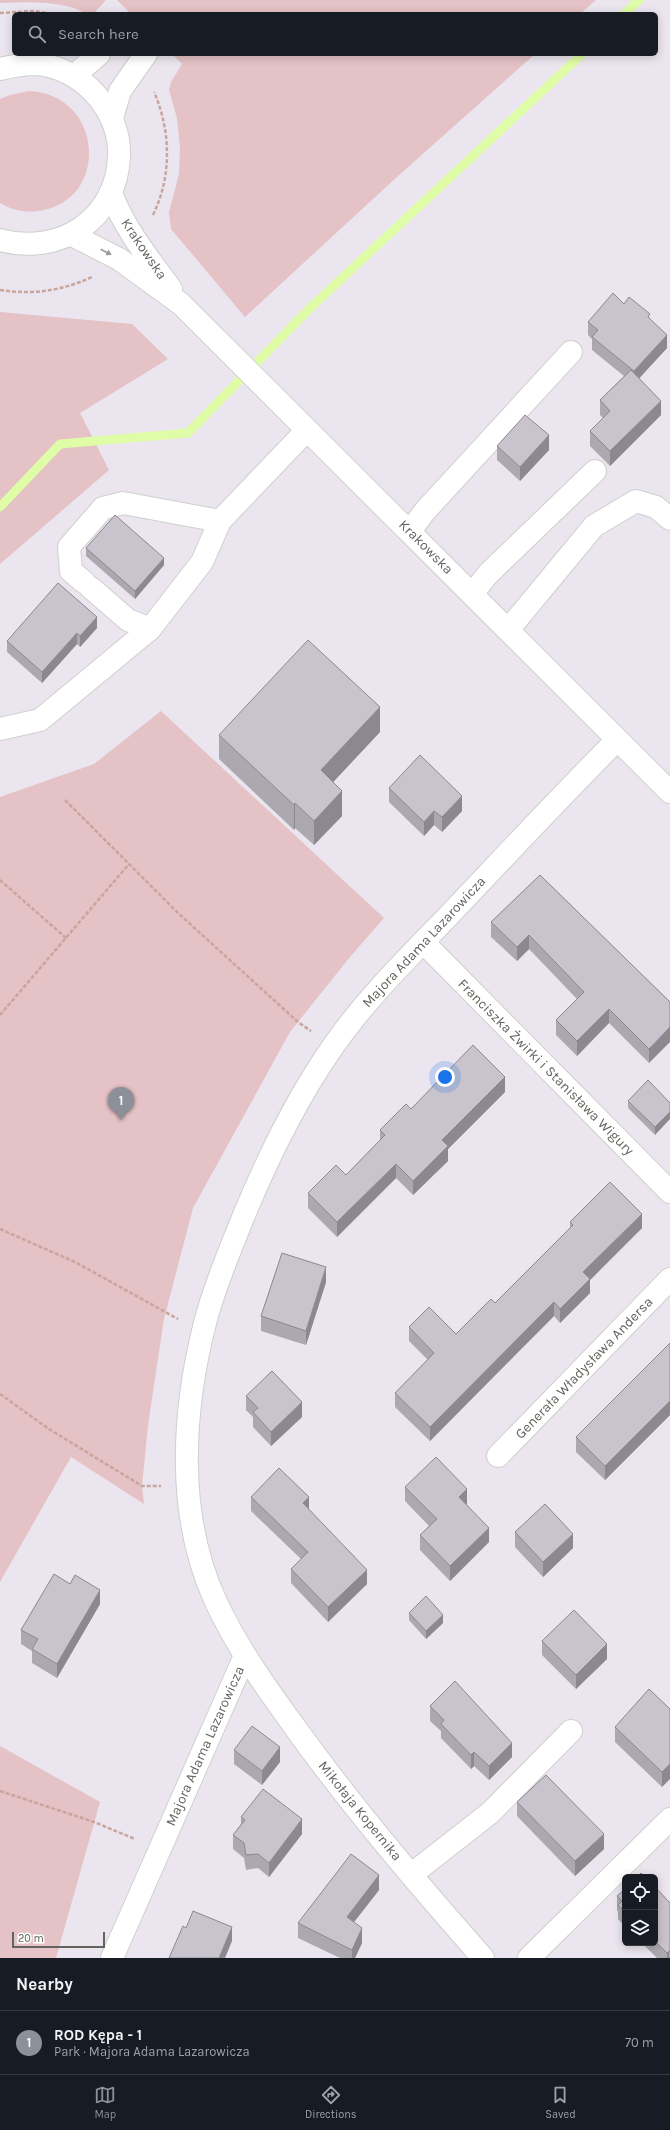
<!DOCTYPE html>
<html lang="en">
<head>
<meta charset="utf-8">
<style>
	:root { --surface:#171b24; --page:#242831; --text:#f1f3f6; --muted:#9ea1a6; --line:#363941; --accent:#8c9099 }
	body { margin:0; font-family:Karla,sans-serif; background:var(--page); color:var(--text) }
	.controls { position:absolute; right:12px; bottom:12px; display:grid; overflow:hidden; border-radius:6px; box-shadow:0 2px 10px #0003 }
	.controls button { width:36px; height:36px; display:grid; place-items:center; padding:0; border:0; border-bottom:1px solid var(--line); background:var(--surface); color:var(--text); font:20px sans-serif }
	.scale { position:absolute; left:12px; bottom:10px; width:93px; box-sizing:border-box; padding-left:4px; border:2px solid #61655c; border-top:0; font-size:11px; line-height:14px; white-space:nowrap; color:#61655c; -webkit-text-stroke:3px #fff; paint-order:stroke }
	.you { position:absolute; left:445px; top:1077px; width:14px; height:14px; margin:-10px; border:3px solid #fff; border-radius:50%; background:#1a73e8; box-shadow:0 0 0 6px #1a73e833 }
	.badge { display:grid; place-items:center; width:26px; height:26px; border-radius:50%; background:var(--accent); color:#fff; font-size:13px; font-weight:700 }
	.pin { position:absolute; translate:-50% -33px; filter:drop-shadow(0 1px 2px #0008) }
	.pin::after { content:''; position:absolute; top:21px; width:14px; height:12px; background:inherit; clip-path:polygon(0 0,100% 0,50% 100%) }
	.list { margin:0; padding:0; list-style:none }
	h2 { display:flex; justify-content:space-between; align-items:center; height:52px; margin:0; padding:0 16px; font-size:17px }
	h2 small { font-size:13px; font-weight:400; color:var(--muted) }
	.list li { display:grid; grid-template-columns:26px 1fr auto; gap:12px; align-items:center; box-sizing:border-box; height:64px; padding:0 16px; border-top:1px solid var(--line) }
	.list b { display:block; font-size:15px; white-space:nowrap }
	.list p { margin:0; font-size:13px; white-space:nowrap; color:var(--muted) }
	.list em { font-size:13px; font-style:normal; color:var(--muted) }
	.icon { flex:none; width:22px; height:22px; fill:none; stroke:currentColor; stroke-width:2; stroke-linecap:round; stroke-linejoin:round }
	.map { position:relative; flex:none; width:670px; height:1958px; overflow:hidden }
	.search { position:absolute; background:var(--surface); box-shadow:0 2px 10px #0003; left:12px; right:12px; top:12px; height:44px; display:flex; align-items:center; gap:10px; box-sizing:border-box; padding:0 14px; border-radius:6px; color:var(--muted); font-size:15px }
	.sheet { height:116px; background:var(--surface) }
	nav { display:flex; justify-content:space-around; align-items:center; box-sizing:border-box; height:56px; border-top:1px solid var(--line); background:var(--surface); font-size:11px; color:var(--muted) }
	nav a { display:grid; justify-items:center; gap:2px }
	nav .on { color:var(--accent) }
	.map>svg:first-child { display:block }
	.green { fill:#e5c2c5 }
	.lines { fill:none; stroke-linecap:round; stroke-linejoin:round }
	.stream { stroke:#dffda6; stroke-width:9 }
	.minor-casing { stroke:#ced1cb; stroke-width:24 }
	.path { stroke:#c9a59c; stroke-width:2.5; stroke-dasharray:4 2; stroke-linecap:butt }
	.minor { stroke:#fff; stroke-width:22 }
	.wall { fill:#aca8af }
	.shaded-wall { fill:#8c888f }
	.building { fill:#c8c3cc; stroke:#8c888f }
	.oneway { fill:#989b95 }
	.labels { text-anchor:middle; dominant-baseline:central; stroke-width:3.5; stroke-linejoin:round; paint-order:stroke }
	.street-label { font-size:14px; fill:#61655c; stroke:#fff }
</style>
</head>
<body>
<div class="map">
<svg width="670" height="1958" viewBox="0 0 670 1958">
	<rect width="100%" height="100%" fill="#ebe5ef"/>
	<g class="green">
		<path d="M 0,0 L 106,0 L 93,14 C 83,14 76,7 66,6 C 44,1 22,2 0,3 Z"/>
		<polygon points="117,0 596,0 580,14 131,14"/>
		<polygon points="172,54 535,54 398,176 245,317 171,229 169,212 179,174 180,148 177,118 169,90 171,82 182,64"/>
		<path d="M 29,91 C 104,94 111,202 38,211 C 25,213 12,210 0,203 L 0,99 L 10,95 Z"/>
		<polygon points="0,312 132,324 168,359 80,413 109,470 0,564"/>
		<polygon points="161,711 384,918 350,957 290,1032 193,1208 164,1319 148,1425 142,1486 144,1504 71,1457 0,1582 0,797 94,764"/>
		<polygon points="0,1746 100,1802 56,1958 0,1958"/>
	</g>
	<g class="lines">
		<g class="stream">
			<polyline points="624,14 639,0"/>
			<polyline points="0,507 60,444 188,433 309,309 582,54"/>
		</g>
		<defs>
			<g id="minor">
				<path d="M 0,69 C 12,66 24,64 36,64 C 82,67 121,111 119,156 C 117,220 59,256 0,240"/>
				<polyline points="74,76 99,54"/>
				<polyline points="112,118 120,91 146,54"/>
				<path d="M 111,193 C 124,228 149,259 171,289"/>
				<polyline points="72,235 119,259 181,304 670,792"/>
				<polyline points="410,531 425,511 571,352"/>
				<polyline points="84,582 71,571 69,547 103,508 123,503 220,521"/>
				<polyline points="91,588 128,620 150,629"/>
				<polyline points="472,594 488,574 595,471"/>
				<polyline points="508,630 594,526 636,501 656,507 670,519"/>
				<polyline points="0,729 40,720 150,629 202,562 220,521 307,430"/>
				<polyline points="423,942 670,1192"/>
				<polyline points="498,1456 670,1279"/>
				<polyline points="412,1874 490,1813 571,1731"/>
				<polyline points="112,1958 244,1658"/>
				<path d="M 483,1958 C 417,1883 352,1807 294,1726 C 265,1686 237,1647 216,1602 C 176,1516 182,1413 205,1323 C 214,1287 229,1253 242,1220 C 267,1159 296,1099 334,1045 C 369,995 413,953 455,909 C 509,852 562,795 617,740"/>
				<polyline points="529,1958 670,1819"/>
			</g>
		</defs>
		<use href="#minor" class="minor-casing"/>
		<g class="path">
			<polyline points="0,13 34,11 52,14"/>
			<path d="M 153,215 C 172,176 171,131 154,92"/>
			<path d="M 0,290 C 33,295 61,291 92,277"/>
			<polyline points="65,800 178,913 298,1022 311,1031"/>
			<polyline points="0,880 66,938"/>
			<polyline points="0,1015 129,864"/>
			<polyline points="0,1229 75,1262 178,1319"/>
			<polyline points="0,1394 49,1429 142,1486 161,1486"/>
			<polyline points="0,1791 94,1822 135,1839"/>
		</g>
		<use href="#minor" class="minor"/>
	</g>
	<g class="wall">
		<polygon points="624,304 650,319 667,348 639,378 661,415 610,466 590,446 590,431 603,418 600,415 600,400 624,376 592,350 592,339 588,335 588,322"/>
		<polygon points="497,446 549,450 520,481 497,460"/>
		<polygon points="86,548 164,565 135,599 86,556"/>
		<polygon points="97,628 80,647 77,644 42,683 7,652 7,641"/>
		<polygon points="380,732 333,782 342,816 314,845 295,828 294,830 219,759 219,735"/>
		<polygon points="389,788 462,811 442,832 434,825 424,836 389,802"/>
		<polygon points="540,875 670,1002 649,1063 609,1023 577,1056 556,1035 556,1020 577,999 529,949 517,961 491,937 491,922"/>
		<polygon points="505,1092 448,1149 448,1161 413,1195 396,1178 337,1237 308,1208 308,1193 346,1175 380,1140 380,1130"/>
		<polygon points="628,1101 670,1103 655,1135 628,1108"/>
		<polygon points="570,1222 642,1228 590,1280 590,1293 560,1323 554,1316 430,1441 395,1407 395,1393 428,1360 409,1341 409,1327 456,1334 495,1303 570,1228"/>
		<polygon points="326,1282 306,1345 261,1331 261,1316"/>
		<polygon points="670,1343 670,1415 605,1480 576,1452 576,1437"/>
		<polygon points="246,1396 302,1417 271,1446 253,1427 253,1417 246,1410"/>
		<polygon points="405,1487 467,1504 466,1504 489,1542 450,1581 420,1550 420,1535 429,1526 405,1501"/>
		<polygon points="251,1497 309,1510 367,1584 328,1622 291,1583 291,1569 301,1559 251,1511"/>
		<polygon points="515,1532 573,1548 543,1577 515,1547"/>
		<polygon points="70,1584 100,1604 57,1678 32,1663 32,1651 21,1644 21,1630"/>
		<polygon points="409,1613 443,1623 426,1639 409,1620"/>
		<polygon points="542,1641 607,1659 576,1689 542,1655"/>
		<polygon points="430,1706 512,1757 489,1780 474,1766 471,1769 441,1738 441,1731 430,1721"/>
		<polygon points="670,1709 662,1787 615,1742 615,1727"/>
		<polygon points="234,1750 280,1762 262,1785 234,1764"/>
		<polygon points="517,1802 604,1849 575,1876 517,1816"/>
		<polygon points="241,1817 302,1834 269,1877 258,1868 246,1870 244,1858 233,1849 233,1835 241,1824"/>
		<polygon points="655,1887 670,1903 670,1958 657,1958 642,1943 655,1943"/>
		<polygon points="625,1889 625,1926 618,1919 618,1911 617,1911 617,1896"/>
		<polygon points="379,1890 354,1922 362,1943 355,1958 340,1958 298,1938 298,1923"/>
	</g>
	<g class="shaded-wall">
		<polygon points="667,335 667,348 634,384 634,371"/>
		<polygon points="661,401 661,415 610,466 610,451"/>
		<polygon points="549,435 549,450 520,481 520,467"/>
		<polygon points="164,558 164,565 135,599 135,591"/>
		<polygon points="97,617 97,628 80,647 80,636"/>
		<polygon points="77,633 77,644 42,683 42,672"/>
		<polygon points="380,707 380,732 321,795 321,770"/>
		<polygon points="342,791 342,816 314,845 314,821"/>
		<polygon points="462,796 462,811 442,832 442,817"/>
		<polygon points="295,803 295,828 294,830 294,805"/>
		<polygon points="434,811 434,825 424,836 424,822"/>
		<polygon points="529,935 529,949 517,961 517,947"/>
		<polygon points="609,1009 609,1023 577,1056 577,1041"/>
		<polygon points="670,1027 670,1042 649,1063 649,1049"/>
		<polygon points="505,1077 505,1092 448,1149 448,1161 413,1195 413,1181 442,1140"/>
		<polygon points="670,1112 670,1119 655,1135 655,1127"/>
		<polygon points="396,1164 396,1178 337,1237 337,1222"/>
		<polygon points="642,1214 642,1228 590,1280 590,1293 560,1323 560,1309 583,1272"/>
		<polygon points="326,1267 326,1282 306,1345 306,1331"/>
		<polygon points="554,1302 554,1316 430,1441 430,1427"/>
		<polygon points="670,1401 670,1415 605,1480 605,1466"/>
		<polygon points="302,1402 302,1417 271,1446 271,1432"/>
		<polygon points="467,1489 467,1504 459,1511 459,1497"/>
		<polygon points="309,1497 309,1512 303,1503"/>
		<polygon points="489,1528 489,1542 450,1581 450,1566"/>
		<polygon points="573,1534 573,1548 543,1577 543,1562"/>
		<polygon points="367,1570 367,1584 328,1622 328,1607"/>
		<polygon points="100,1590 100,1604 57,1678 57,1664"/>
		<polygon points="443,1615 443,1623 426,1639 426,1631"/>
		<polygon points="607,1644 607,1659 576,1689 576,1675"/>
		<polygon points="512,1743 512,1757 489,1780 489,1766"/>
		<polygon points="280,1747 280,1762 262,1785 262,1771"/>
		<polygon points="474,1752 474,1766 471,1769 471,1755"/>
		<polygon points="670,1764 670,1779 662,1787 662,1772"/>
		<polygon points="302,1819 302,1834 269,1877 269,1863"/>
		<polygon points="604,1834 604,1849 575,1876 575,1861"/>
		<polygon points="379,1875 379,1890 347,1931 347,1917"/>
		<polygon points="232,1927 232,1941 225,1958 219,1958"/>
		<polygon points="362,1928 362,1943 355,1958 352,1958 352,1950"/>
		<polygon points="669,1951 669,1958 667,1958 667,1953"/>
	</g>
	<g class="building">
		<polygon points="613,293 624,304 629,297 650,314 648,317 667,335 634,371 592,337 598,330 588,322"/>
		<polygon points="631,370 661,401 610,451 590,431 610,411 600,400"/>
		<polygon points="525,415 549,435 520,467 497,446"/>
		<polygon points="115,515 164,558 135,591 86,548"/>
		<polygon points="58,583 97,617 80,636 77,633 42,672 7,641"/>
		<polygon points="308,640 380,707 321,770 342,791 314,821 295,803 294,805 219,735"/>
		<polygon points="420,755 462,796 442,817 434,811 424,822 389,788"/>
		<polygon points="540,875 670,1002 670,1027 649,1049 609,1009 577,1041 556,1020 584,992 529,935 517,947 491,922"/>
		<polygon points="473,1045 505,1077 442,1140 448,1146 413,1181 396,1164 337,1222 308,1193 336,1165 346,1175 385,1135 380,1130 406,1104 411,1109"/>
		<polygon points="648,1080 670,1103 670,1112 655,1127 628,1101"/>
		<polygon points="610,1182 642,1214 583,1272 590,1279 560,1309 554,1302 430,1427 395,1393 434,1353 409,1327 429,1307 456,1334 491,1299 495,1303 573,1225 570,1222"/>
		<polygon points="282,1253 326,1267 306,1331 261,1316"/>
		<polygon points="670,1343 670,1401 605,1466 576,1437"/>
		<polygon points="272,1371 302,1402 271,1432 253,1412 258,1408 246,1396"/>
		<polygon points="436,1457 467,1489 459,1497 489,1528 450,1566 420,1535 437,1519 405,1487"/>
		<polygon points="279,1468 309,1497 303,1503 367,1570 328,1607 291,1569 308,1552 251,1497"/>
		<polygon points="545,1504 573,1534 543,1562 515,1532"/>
		<polygon points="54,1574 70,1584 75,1575 100,1590 57,1664 32,1649 38,1639 21,1630"/>
		<polygon points="426,1596 443,1615 426,1631 409,1613"/>
		<polygon points="574,1610 607,1644 576,1675 542,1641"/>
		<polygon points="455,1681 512,1743 489,1766 474,1752 471,1755 441,1724 444,1720 430,1706"/>
		<polygon points="649,1689 670,1709 670,1764 662,1772 615,1727"/>
		<polygon points="252,1726 280,1747 262,1771 234,1750"/>
		<polygon points="546,1775 604,1834 575,1861 517,1802"/>
		<polygon points="263,1789 302,1819 269,1863 258,1854 246,1855 244,1843 233,1835 245,1820 241,1817"/>
		<polygon points="351,1854 379,1875 347,1917 362,1928 352,1950 298,1923"/>
		<polygon points="641,1873 645,1877 637,1877"/>
		<polygon points="655,1887 670,1903 670,1952 669,1951 667,1953 655,1941"/>
		<polygon points="625,1889 625,1912 618,1905 622,1901 617,1896"/>
		<polygon points="193,1911 232,1927 219,1958 169,1958 183,1926 186,1928"/>
	</g>
	<defs><path id="oneway-solid" d="M-6-.8H1V-3.2L6.5 0L1 3.2V.8H-6Z"/></defs>
	<use class="oneway" href="#oneway-solid" transform="translate(106 252) rotate(27)"/>
	<g class="labels">
		<g class="street-label">
			<text transform="translate(144 249) rotate(56)">Krakowska</text>
			<text transform="translate(426 547) rotate(45)">Krakowska</text>
			<text transform="translate(424 942) rotate(-47)">Majora Adama Lazarowicza</text>
			<text transform="translate(546 1067) rotate(45)">Franciszka Żwirki i Stanisława Wigury</text>
			<text transform="translate(584 1368) rotate(-46)">Generała Władysława Andersa</text>
			<text transform="translate(205 1746) rotate(-66)">Majora Adama Lazarowicza</text>
			<text transform="translate(360 1811) rotate(51)">Mikołaja Kopernika</text>
		</g>
	</g>
</svg>
<div class="controls">
<button><svg class="icon" aria-label="locate" viewBox="0 0 24 24"><circle cx="12" cy="12" r="6"/><path d="M12 2v4M12 18v4M2 12h4M18 12h4"/></svg></button>
<button><svg class="icon" aria-label="layers" viewBox="0 0 24 24"><path d="M12 4l9 5-9 5-9-5zM3 14l9 5 9-5"/></svg></button>
</div>
<div class="scale">20 m</div>
<div class="you"></div>
<div class="pin badge" style="left:121px;top:1120px">1</div>
<div class="search"><svg class="icon" aria-label="search" viewBox="0 0 24 24"><circle cx="10" cy="10" r="6"/><path d="M15 15l6 6"/></svg>Search here</div>
</div>
<section class="sheet">
<h2>Nearby<small></small></h2>
<ul class="list">
<li><span class="badge">1</span><div><b>ROD Kępa - 1</b><p>Park · Majora Adama Lazarowicza</p></div><em>70 m</em></li>
</ul>
</section>
<nav>
<a class="on"><svg class="icon" aria-label="map" viewBox="0 0 24 24"><path d="M3 6l6-2 6 2 6-2v14l-6 2-6-2-6 2zM9 4v14M15 6v14"/></svg>Map</a>
<a><svg class="icon" aria-label="directions" viewBox="0 0 24 24"><path d="M12 3l9 9-9 9-9-9zM9 14v-3h6M13 9l2 2-2 2"/></svg>Directions</a>
<a><svg class="icon" aria-label="saved" viewBox="0 0 24 24"><path d="M7 4h10v16l-5-4-5 4z"/></svg>Saved</a>
</nav>
</body>
</html>
